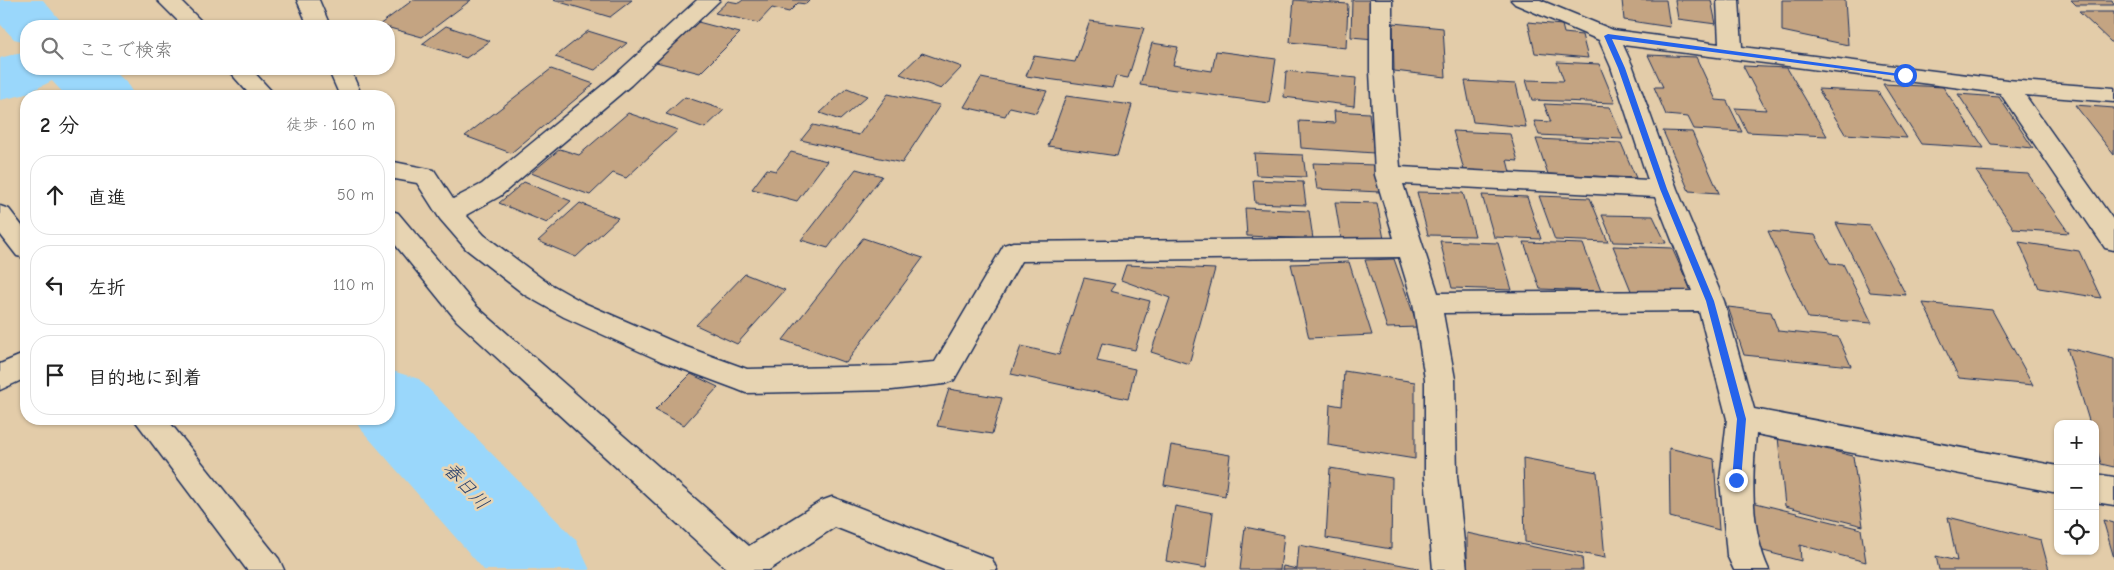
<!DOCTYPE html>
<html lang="ja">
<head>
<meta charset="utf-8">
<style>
	:root { --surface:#fff; --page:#f6f6f6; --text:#222; --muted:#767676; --line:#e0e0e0 }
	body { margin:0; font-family:"Comic Neue","Klee One",sans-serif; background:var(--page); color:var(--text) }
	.controls { position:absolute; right:15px; bottom:15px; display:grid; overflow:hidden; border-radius:10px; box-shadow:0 1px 4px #0004 }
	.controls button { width:45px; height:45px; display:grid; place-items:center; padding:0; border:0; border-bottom:1px solid var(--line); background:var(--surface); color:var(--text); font:25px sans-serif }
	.stop { position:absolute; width:15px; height:15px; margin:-11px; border:4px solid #2563eb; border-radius:50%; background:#fff }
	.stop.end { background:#2563eb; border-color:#fff; box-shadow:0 1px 5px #0008 }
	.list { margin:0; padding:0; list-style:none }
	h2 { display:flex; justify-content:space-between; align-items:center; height:65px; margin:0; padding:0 20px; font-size:21px }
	h2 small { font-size:16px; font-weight:400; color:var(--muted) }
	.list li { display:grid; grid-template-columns:32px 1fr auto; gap:15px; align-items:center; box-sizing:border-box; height:80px; margin:0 10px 10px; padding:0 10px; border:1px solid var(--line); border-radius:20px }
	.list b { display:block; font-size:19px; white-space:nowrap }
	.list em { font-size:16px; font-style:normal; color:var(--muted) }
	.icon { flex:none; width:28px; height:28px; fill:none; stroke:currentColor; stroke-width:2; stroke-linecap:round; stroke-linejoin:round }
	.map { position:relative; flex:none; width:2114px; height:570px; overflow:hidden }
	.search { position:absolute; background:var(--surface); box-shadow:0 1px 4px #0004; left:20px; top:20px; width:375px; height:55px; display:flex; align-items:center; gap:12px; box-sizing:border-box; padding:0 18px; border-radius:20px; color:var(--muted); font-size:19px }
	.panel { position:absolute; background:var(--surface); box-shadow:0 1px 4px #0004; left:20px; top:90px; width:375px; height:335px; border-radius:20px }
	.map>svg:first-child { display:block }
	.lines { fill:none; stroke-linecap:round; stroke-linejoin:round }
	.river { fill:#9ad7fb; fill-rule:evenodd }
	.building { fill:#c4a482; stroke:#1b2f5e }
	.minor-casing { stroke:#1b2f5e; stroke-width:3 }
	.minor { fill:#e7d4b2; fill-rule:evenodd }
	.route { fill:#2563eb }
	.labels { text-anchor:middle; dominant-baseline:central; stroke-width:5; stroke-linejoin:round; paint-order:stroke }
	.water-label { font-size:19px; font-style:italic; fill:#28406e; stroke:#e7d4b2 }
</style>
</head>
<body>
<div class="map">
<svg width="2114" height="570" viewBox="0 0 2114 570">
	<rect width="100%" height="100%" fill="#e3cca9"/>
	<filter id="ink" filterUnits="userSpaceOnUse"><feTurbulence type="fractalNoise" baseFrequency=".02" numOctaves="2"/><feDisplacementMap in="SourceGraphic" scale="10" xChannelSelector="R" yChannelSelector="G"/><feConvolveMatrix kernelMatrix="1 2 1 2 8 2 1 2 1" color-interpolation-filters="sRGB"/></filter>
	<g filter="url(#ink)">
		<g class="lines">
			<g class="river">
				<polygon points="0,0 43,0 65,26 26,26 26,42 14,39 0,24"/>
				<polygon points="26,51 26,69 112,69 126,82 135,96 66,96 52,81 23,95 0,100 0,58"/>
				<polygon points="389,370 419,379 576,540 590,570 484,570 359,427 355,419 389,419"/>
			</g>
		</g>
		<g class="building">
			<polygon points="413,0 471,0 422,37 379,25"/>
			<polygon points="553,0 632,0 610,17"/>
			<polygon points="743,0 810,0 806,4 798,3 789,12 772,8 758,23 715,13 728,1 739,3"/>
			<polygon points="1294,0 1348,4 1346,48 1290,42"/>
			<polygon points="1352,0 1375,0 1374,39 1351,37"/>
			<polygon points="1622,0 1666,0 1670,27 1624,20"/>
			<polygon points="1675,0 1711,0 1716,24 1678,19"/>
			<polygon points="1782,0 1845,0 1848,45 1782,31"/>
			<polygon points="2071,0 2112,0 2114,5 2076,5"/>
			<polygon points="2079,12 2114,12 2114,42 2111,42"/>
			<polygon points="1090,21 1144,28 1128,78 1116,76 1112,88 1026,76 1034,56 1075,62"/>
			<polygon points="698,22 740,33 700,73 656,62"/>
			<polygon points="1528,22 1562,25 1564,33 1582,35 1588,58 1535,53"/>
			<polygon points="1393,23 1443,28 1446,77 1394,71"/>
			<polygon points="446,26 490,41 466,58 422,44"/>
			<polygon points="588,31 627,43 595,70 555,57"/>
			<polygon points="1152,43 1178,47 1173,65 1212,71 1216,51 1276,59 1269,103 1140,85"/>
			<polygon points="922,53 962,67 941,89 900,74"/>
			<polygon points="1648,55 1696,57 1716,100 1727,101 1742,132 1694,129 1688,117 1666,115 1654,87 1663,87"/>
			<polygon points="1557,62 1599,64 1615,103 1532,100 1526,80 1564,81"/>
			<polygon points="1743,66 1787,68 1827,136 1747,132 1735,108 1766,110"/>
			<polygon points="551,69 594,84 511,153 465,136"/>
			<polygon points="1286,71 1356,78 1354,106 1284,97"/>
			<polygon points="981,78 1047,91 1036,113 1010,107 1005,116 964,107"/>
			<polygon points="1465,81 1516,84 1526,127 1473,122"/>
			<polygon points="1883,84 1943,87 1984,148 1921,144"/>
			<polygon points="847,88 867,96 840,120 820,113"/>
			<polygon points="1818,89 1878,92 1907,138 1845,134"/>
			<polygon points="888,94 940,105 902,163 801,140 813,125 859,135"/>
			<polygon points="1958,94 1999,97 2033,148 1991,144"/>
			<polygon points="1066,96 1132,105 1117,156 1048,146"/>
			<polygon points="685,97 724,110 705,128 666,114"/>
			<polygon points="1544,104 1610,107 1623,139 1539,135 1534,121 1551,122"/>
			<polygon points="2075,105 2114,108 2114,155"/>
			<polygon points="1334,111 1369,113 1374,153 1301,148 1299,121 1335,123"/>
			<polygon points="628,113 678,130 626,178 613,173 590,195 531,173 560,149 579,155"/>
			<polygon points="1453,131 1510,134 1518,161 1507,160 1510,172 1464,170"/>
			<polygon points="1663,131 1692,132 1719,193 1689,191"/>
			<polygon points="1536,139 1621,143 1636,178 1548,174"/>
			<polygon points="791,152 827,161 797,201 752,189 767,169 776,171"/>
			<polygon points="1254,153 1303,155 1306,177 1256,175"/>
			<polygon points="1313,163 1375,165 1380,192 1317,189"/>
			<polygon points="856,169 882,176 828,248 801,240"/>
			<polygon points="1976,171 2028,174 2069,233 2014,229"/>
			<polygon points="1253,180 1303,182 1306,205 1255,203"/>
			<polygon points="524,182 571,201 547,223 499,203"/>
			<polygon points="1417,192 1463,193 1475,236 1428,235"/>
			<polygon points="1482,195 1527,197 1541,239 1494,237"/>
			<polygon points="1539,196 1590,198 1608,242 1555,240"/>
			<polygon points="1335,202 1377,203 1384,239 1341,238"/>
			<polygon points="580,203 618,218 576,257 538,241"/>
			<polygon points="1245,208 1309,211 1313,239 1247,236"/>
			<polygon points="1602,215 1653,216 1666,243 1613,242"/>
			<polygon points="1836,223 1870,226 1906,295 1870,292"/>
			<polygon points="1768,231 1815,235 1830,263 1843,264 1872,323 1808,318"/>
			<polygon points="863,238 923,258 846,363 783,340"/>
			<polygon points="1440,241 1498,243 1512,290 1452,288"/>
			<polygon points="1524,242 1583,244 1601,291 1540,289"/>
			<polygon points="2019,242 2079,251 2101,298 2039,288"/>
			<polygon points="1613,246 1672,248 1693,295 1632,293"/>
			<polygon points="1394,259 1418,327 1387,328 1365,260"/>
			<polygon points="1349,262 1372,335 1309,338 1291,264"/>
			<polygon points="1126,265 1215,269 1189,364 1151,352 1170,298 1121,280"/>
			<polygon points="745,274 785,290 737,344 696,325"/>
			<polygon points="1084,278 1115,284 1110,291 1150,301 1135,350 1102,343 1097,361 1135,369 1128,399 1011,374 1021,346 1059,355"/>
			<polygon points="1923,303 1992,310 2033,385 1959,378"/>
			<polygon points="1728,307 1771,312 1778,331 1838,337 1851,366 1744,355"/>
			<polygon points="2067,348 2114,359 2114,467 2101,464 2095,443 2095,424 2090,424"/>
			<polygon points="1344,371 1415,382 1415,459 1328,445 1330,404 1342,406"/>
			<polygon points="691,374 718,387 684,425 655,410"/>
			<polygon points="949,389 1002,398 992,434 937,426"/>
			<polygon points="1778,437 1853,456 1863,526 1785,506"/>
			<polygon points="1171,445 1230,455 1225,496 1164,485"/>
			<polygon points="1669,448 1714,459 1719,530 1670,517"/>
			<polygon points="1523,458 1597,472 1605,558 1525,542"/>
			<polygon points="1330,468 1392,478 1391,549 1326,538"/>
			<polygon points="1752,502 1861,529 1866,562 1800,545 1801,561 1756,549"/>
			<polygon points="1175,506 1213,513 1206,568 1166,561"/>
			<polygon points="1948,517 2041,540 2049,570 1939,570 1936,556 1957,561"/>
			<polygon points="2103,520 2114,523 2114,558"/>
			<polygon points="1245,527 1284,535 1280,570 1240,570"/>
			<polygon points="1467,533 1582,557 1583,570 1467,570"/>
			<polygon points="1299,545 1418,568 1418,570 1282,570 1283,566 1297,569"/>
		</g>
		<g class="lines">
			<defs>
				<g id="minor">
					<polygon points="157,0 180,0 206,26 183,26"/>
					<polygon points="297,0 319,0 330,26 308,26"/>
					<path d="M 697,0 L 720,0 L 631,85 L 500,196 L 466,215 L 484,235 L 545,281 L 584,303 L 681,345 L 747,369 L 892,366 L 935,362 L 1004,245 L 1013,242 L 1394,238 L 1375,175 L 1370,71 L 1370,0 L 1392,0 L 1392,71 L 1400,167 L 1648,180 L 1611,67 L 1599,40 L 1515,4 L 1511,0 L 1540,0 L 1613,30 L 1719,44 L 1717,0 L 1739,0 L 1742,47 L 2007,80 L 2114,88 L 2114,102 L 2025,95 L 2114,221 L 2114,250 L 2105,248 L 2000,93 L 1623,45 L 1633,67 L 1677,189 L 1724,301 L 1754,409 L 2058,466 L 2058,493 L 1756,434 C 1752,479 1750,529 1769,570 L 1734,570 L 1727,555 L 1720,480 L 1727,419 L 1699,311 L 1443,313 L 1455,379 L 1457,476 L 1467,570 L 1433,570 L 1425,476 L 1425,379 L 1413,303 L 1399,257 L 1021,261 L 954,380 L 944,384 L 892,390 L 746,393 L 736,389 L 661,361 L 564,317 L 525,295 L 466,249 L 440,219 L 417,183 L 395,179 L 389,180 L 389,163 L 394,162 L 434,170 L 453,199 L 482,184 L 615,75 ZM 1403,184 L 1655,197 L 1692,291 L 1438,293 Z"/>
					<polygon points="227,69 251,69 276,96 251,96"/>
					<polygon points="328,69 350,69 362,96 340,96"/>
					<polygon points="0,206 9,209 26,231 26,258 17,256 0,234"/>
					<polygon points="389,210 398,213 477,307 749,546 821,501 832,497 992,559 997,570 944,570 835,527 769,570 728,570 457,321 389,237"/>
					<polygon points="26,353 26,378 0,390 0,364"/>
					<polygon points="134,419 167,419 279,559 284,570 247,570"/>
					<polygon points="2095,474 2114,477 2114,505 2095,502"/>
				</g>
			</defs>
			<use href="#minor" class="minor-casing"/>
			<use href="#minor" class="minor"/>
		</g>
	</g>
	<polygon class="route" points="1608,34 1908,75 1905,77 1612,39 1625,68 1667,189 1714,301 1746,419 1741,480 1736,484 1732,480 1737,419 1706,301 1660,189 1618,68 1604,36"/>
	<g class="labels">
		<g class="water-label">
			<text transform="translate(466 486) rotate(47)">春日川</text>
		</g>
	</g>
</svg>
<div class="controls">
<button>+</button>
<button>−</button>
<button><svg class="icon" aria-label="locate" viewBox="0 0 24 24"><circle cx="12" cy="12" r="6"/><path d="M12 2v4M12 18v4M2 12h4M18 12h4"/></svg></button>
</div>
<div class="stop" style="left:1905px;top:75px"></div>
<div class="stop end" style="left:1736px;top:480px"></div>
<div class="search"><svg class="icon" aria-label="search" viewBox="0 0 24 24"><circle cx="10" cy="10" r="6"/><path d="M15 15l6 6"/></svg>ここで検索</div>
<section class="panel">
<h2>2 分<small>徒歩 · 160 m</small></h2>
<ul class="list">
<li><svg class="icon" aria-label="ahead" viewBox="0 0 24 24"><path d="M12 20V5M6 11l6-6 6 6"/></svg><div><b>直進</b></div><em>50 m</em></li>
<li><svg class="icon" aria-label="left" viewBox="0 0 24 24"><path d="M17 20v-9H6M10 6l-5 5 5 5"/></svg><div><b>左折</b></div><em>110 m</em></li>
<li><svg class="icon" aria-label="arrive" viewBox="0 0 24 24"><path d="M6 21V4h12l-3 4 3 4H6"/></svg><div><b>目的地に到着</b></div></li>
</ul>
</section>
</div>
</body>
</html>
